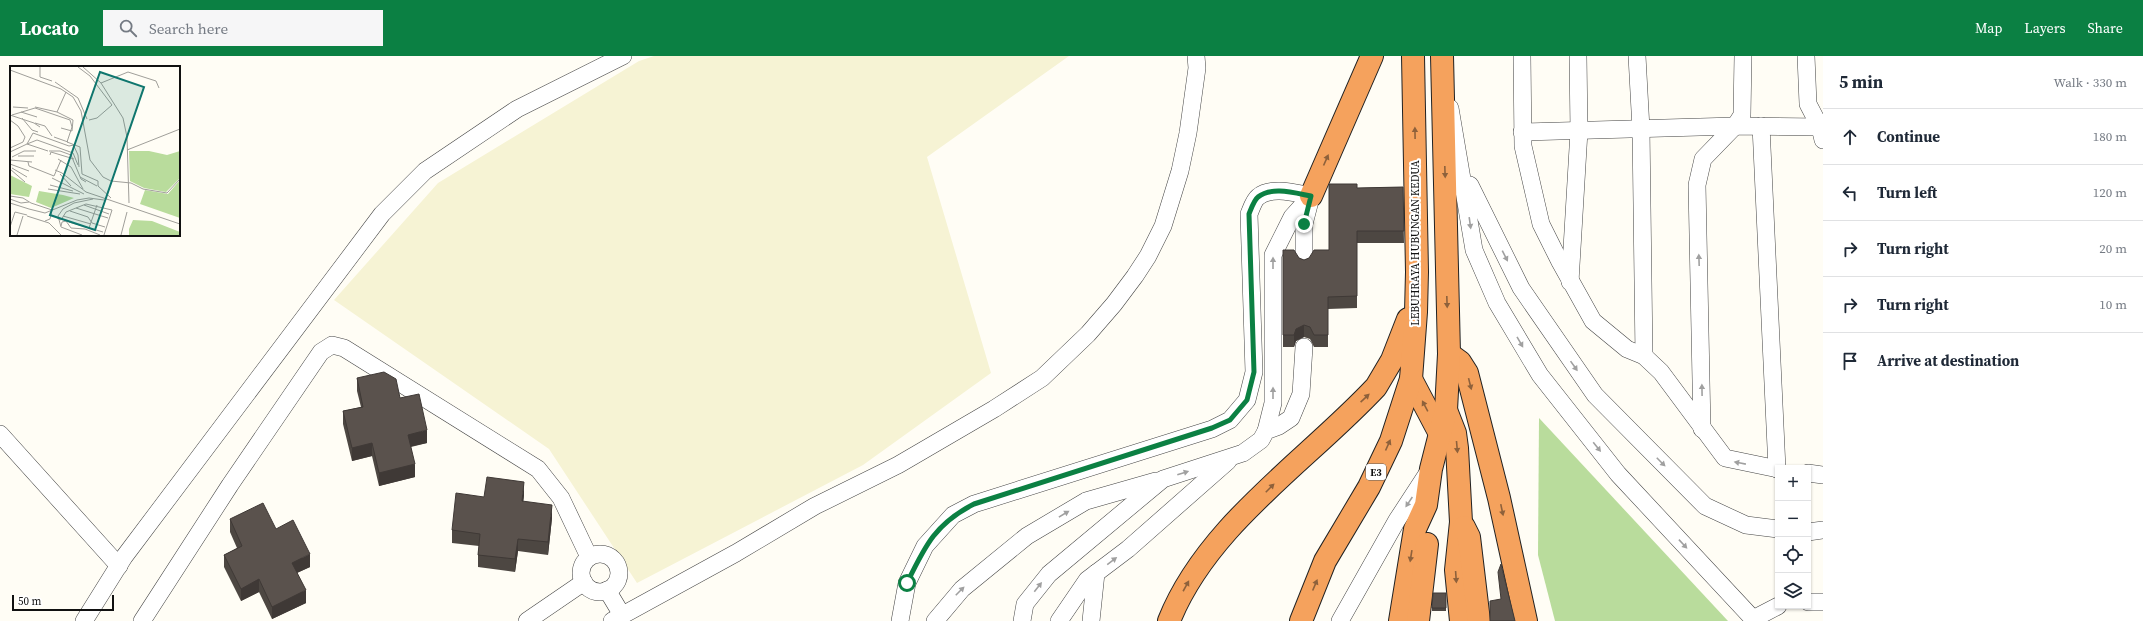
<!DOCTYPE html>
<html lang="en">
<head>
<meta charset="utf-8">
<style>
	:root { --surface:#fff; --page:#f6f6f7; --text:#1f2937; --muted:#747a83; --line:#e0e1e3; --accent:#0b8043 }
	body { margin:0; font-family:"Source Serif 4",serif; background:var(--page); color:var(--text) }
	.controls { position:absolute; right:12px; bottom:12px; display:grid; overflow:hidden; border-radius:0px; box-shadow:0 1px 3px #0004 }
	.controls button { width:36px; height:36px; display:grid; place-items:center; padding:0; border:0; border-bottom:1px solid var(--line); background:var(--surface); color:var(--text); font:20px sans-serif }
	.scale { position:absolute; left:12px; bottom:10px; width:102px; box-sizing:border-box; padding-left:4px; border:2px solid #111; border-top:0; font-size:11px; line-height:14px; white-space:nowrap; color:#111; -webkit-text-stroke:3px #fff; paint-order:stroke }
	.stop { position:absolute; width:12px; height:12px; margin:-9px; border:3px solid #0b8043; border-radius:50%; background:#fff }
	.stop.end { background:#0b8043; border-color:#fff; box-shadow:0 1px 4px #0008 }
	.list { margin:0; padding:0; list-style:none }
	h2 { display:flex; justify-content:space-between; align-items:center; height:52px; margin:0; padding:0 16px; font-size:17px }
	h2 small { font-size:13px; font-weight:400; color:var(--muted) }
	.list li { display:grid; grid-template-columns:26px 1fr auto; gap:12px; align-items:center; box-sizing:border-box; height:56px; padding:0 16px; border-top:1px solid var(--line) }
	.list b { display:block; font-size:15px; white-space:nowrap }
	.list em { font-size:13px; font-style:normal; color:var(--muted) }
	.icon { flex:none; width:22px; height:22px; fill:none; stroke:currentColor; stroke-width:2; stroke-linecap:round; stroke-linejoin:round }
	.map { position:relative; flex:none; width:1823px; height:565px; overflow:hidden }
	header { display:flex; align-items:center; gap:24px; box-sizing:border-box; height:56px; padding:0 20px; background:var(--accent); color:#fff }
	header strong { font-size:19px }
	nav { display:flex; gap:22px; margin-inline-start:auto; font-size:14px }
	.search { width:280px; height:36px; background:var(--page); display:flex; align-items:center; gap:10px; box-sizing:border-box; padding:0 14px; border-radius:0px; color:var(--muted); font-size:15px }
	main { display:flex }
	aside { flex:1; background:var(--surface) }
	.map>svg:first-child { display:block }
	.farmland { fill:#f6f3d4 }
	.forest { fill:#b9dc9c }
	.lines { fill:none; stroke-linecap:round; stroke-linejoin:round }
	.minor-casing { stroke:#444; stroke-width:18 }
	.highway-casing { stroke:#222; stroke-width:24 }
	.minor { stroke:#fff; stroke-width:17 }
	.highway { stroke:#f5a25d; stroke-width:22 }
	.wall { fill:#4d4742 }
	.shaded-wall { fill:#3f3936 }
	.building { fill:#5a524d; stroke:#3f3936 }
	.oneway { fill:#8e613b }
	.oneway2 { fill:#a0a0a0 }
	.route { stroke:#0b8043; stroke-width:5 }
	.labels { text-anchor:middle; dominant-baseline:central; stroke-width:4; stroke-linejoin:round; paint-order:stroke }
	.shield { fill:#fff; stroke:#585858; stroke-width:1 }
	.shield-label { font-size:10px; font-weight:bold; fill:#111 }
	.street-label { font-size:11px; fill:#111; stroke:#fff }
	.inset-road { fill:none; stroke:#a09f9a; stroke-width:1 }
	.view { fill:#0f766e; fill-opacity:0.15; stroke:#0f766e; stroke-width:2 }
	.inset-edge { fill:none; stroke:#111; stroke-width:2 }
</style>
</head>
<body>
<header>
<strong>Locato</strong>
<div class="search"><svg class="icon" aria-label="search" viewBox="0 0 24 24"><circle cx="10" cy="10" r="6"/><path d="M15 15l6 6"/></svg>Search here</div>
<nav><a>Map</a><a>Layers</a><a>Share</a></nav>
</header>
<main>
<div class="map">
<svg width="1823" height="565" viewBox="0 0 1823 565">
	<rect width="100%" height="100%" fill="#fffdf5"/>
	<polygon class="farmland" points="654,0 1069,0 927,101 991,317 863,409 637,527 549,393 334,244 438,127 639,5"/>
	<polygon class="forest" points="1539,362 1728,565 1555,565 1538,499"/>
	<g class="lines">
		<defs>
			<g id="minor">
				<polyline points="1522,0 1523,90 1541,168 1559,204 1593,265 1627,293 1644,300 1661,316 1725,402 1778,413"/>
				<polyline points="1637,0 1641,73 1644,300"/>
				<polyline points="1806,0 1808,48 1820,71 1823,84"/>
				<polyline points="1450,52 1474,194 1497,247 1540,319 1618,418 1755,565"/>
				<polyline points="1761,70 1777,413"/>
				<polyline points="1522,76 1735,70 1820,71"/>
				<polyline points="1470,129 1521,232 1595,339 1705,450 1746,469 1778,473"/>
				<polyline points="1304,206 1304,168 1311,141"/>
				<polyline points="1570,226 1579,75 1578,0"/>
				<polyline points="1702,373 1697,129 1703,103 1735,70 1742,59 1743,0"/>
				<polyline points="1266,375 1273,347 1273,199 1292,161 1311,140"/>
				<polyline points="0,378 119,510"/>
				<polyline points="1808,417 1823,419"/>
				<polyline points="1808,476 1823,474"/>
				<circle cx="600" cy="517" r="19"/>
				<polyline points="607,534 622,559"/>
				<polyline points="1808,546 1823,546"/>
				<polyline points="1753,563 1778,550"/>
				<polyline points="84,565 124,501 382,158 425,115 517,53 623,0"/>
				<polyline points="142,565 230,429 321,296 332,289 344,292 538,413 561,442 589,501"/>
				<polyline points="527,565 584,526"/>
				<polyline points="612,565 736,497 815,450 898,409 994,353 1042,322 1088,278 1114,248 1135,220 1148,200 1163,170 1180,115 1188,77 1197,12 1196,0"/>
				<path d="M 900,565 L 907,527 L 925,490 L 953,459 L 974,448 L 1212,373 L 1230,364 L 1247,344 L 1254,316 L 1249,158 C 1251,153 1254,144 1258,141 C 1271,130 1295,137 1311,140"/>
				<polyline points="935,565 962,533 1027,480 1086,445 1156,425"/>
				<polyline points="1022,565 1025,548 1049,518 1163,423 1243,397 1261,384 1266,375 1279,370 1291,362 1301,338 1304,291"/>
				<polyline points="1059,565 1087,524 1128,493 1228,405"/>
				<polyline points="1091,565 1096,517"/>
				<polyline points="1340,565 1397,464 1429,415"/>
			</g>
			<g id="highway">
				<polyline points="1311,140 1372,0"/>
				<polyline points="1449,298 1460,306 1467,317 1499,442 1526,565"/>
				<polyline points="1411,323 1439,376"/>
				<polyline points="1446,354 1455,377 1457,392 1461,466 1456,514 1461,565"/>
				<polyline points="1464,471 1469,481 1479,565"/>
				<path d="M 1169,565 C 1207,469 1307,405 1376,331 L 1392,304 L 1408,263"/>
				<polyline points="1301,565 1325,505 1369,431 1391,385 1411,323 1416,256 1417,216 1413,0"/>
				<polyline points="1400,565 1415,473 1426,449 1431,413 1446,354 1449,298 1442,0"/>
				<polyline points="1418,565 1427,488"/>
			</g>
		</defs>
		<use href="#minor" class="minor-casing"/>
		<use href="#highway" class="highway-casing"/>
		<use href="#minor" class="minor"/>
		<use href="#highway" class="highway"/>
	</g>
	<g class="wall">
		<polygon points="1403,131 1404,187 1357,187 1357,252 1328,253 1328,291 1314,291 1310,283 1304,281 1296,285 1294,291 1283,291 1283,194 1299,202 1304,204 1329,194 1357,132"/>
		<polygon points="357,322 400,342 427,387 411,391 415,421 379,430 372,400 352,405 343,368 343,355 361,351 357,335"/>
		<polygon points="524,439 523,446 552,462 548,499 518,495 515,516 478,511 478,499 479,490 452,487 452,474 484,441"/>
		<polygon points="230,463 276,473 310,511 297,517 306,547 272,563 259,536 241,545 224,511 224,499 237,492 230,476"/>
		<polygon points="1446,537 1446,555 1432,555 1432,552"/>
	</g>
	<g class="shaded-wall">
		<polygon points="1304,269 1304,281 1296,285 1294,291 1294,279 1296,273"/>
		<polygon points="427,374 427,387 408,391 408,379"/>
		<polygon points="372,387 372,400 352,405 352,392"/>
		<polygon points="415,408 415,421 379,430 379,417"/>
		<polygon points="524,426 524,439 522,458 522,445"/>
		<polygon points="552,449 552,462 548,499 548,486"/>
		<polygon points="518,483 518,495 515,516 515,503"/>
		<polygon points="310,498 310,511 292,519 292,507"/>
		<polygon points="259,523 259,536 241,545 241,533"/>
		<polygon points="306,534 306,547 272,563 272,551"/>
	</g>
	<g class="building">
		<polygon points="1329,128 1357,128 1357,132 1403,131 1404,175 1357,175 1357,240 1328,241 1328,279 1314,279 1310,271 1304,269 1296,273 1294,279 1283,279 1283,194 1294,194 1299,202 1304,204 1309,202 1314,194 1329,194"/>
		<polygon points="384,316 396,323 400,342 419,338 427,374 408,379 415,408 379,417 372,387 352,392 343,355 363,351 357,322"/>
		<polygon points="487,421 524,426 522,445 552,449 548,486 518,483 515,503 478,499 480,478 452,474 456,437 484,441"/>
		<polygon points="263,447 276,473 293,464 310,498 292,507 306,534 272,551 259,523 241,533 224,499 242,490 230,463"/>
		<polygon points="1501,508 1515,565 1490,565 1490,545 1501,543 1498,516"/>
		<polygon points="1433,537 1446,537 1446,552 1432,552"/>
	</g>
	<defs><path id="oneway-solid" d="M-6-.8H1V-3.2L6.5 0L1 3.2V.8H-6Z"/></defs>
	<g class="oneway">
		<use href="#oneway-solid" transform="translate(1415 77) rotate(-91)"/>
		<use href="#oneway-solid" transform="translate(1326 104) rotate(-66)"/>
		<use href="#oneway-solid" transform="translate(1445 116) rotate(88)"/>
		<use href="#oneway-solid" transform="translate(1447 246) rotate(88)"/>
		<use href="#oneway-solid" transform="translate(1470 328) rotate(76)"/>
		<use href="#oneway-solid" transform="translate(1365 342) rotate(-43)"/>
		<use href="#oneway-solid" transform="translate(1425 350) rotate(-118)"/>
		<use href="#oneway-solid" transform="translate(1388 389) rotate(-66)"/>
		<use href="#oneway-solid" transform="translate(1457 391) rotate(85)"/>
		<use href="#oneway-solid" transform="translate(1270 432) rotate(-45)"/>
		<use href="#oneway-solid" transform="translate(1502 454) rotate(78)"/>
		<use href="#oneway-solid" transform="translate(1411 500) rotate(99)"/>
		<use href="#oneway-solid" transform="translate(1456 521) rotate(86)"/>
		<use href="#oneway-solid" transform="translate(1315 529) rotate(-67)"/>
		<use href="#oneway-solid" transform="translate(1186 530) rotate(-61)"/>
	</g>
	<g class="oneway2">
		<use href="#oneway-solid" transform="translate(1470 167) rotate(82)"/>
		<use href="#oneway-solid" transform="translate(1505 200) rotate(63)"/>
		<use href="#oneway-solid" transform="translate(1699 204) rotate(-92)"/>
		<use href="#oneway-solid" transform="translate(1273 207) rotate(-90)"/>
		<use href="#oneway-solid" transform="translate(1520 286) rotate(60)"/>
		<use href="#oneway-solid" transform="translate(1574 310) rotate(55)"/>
		<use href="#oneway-solid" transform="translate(1702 334) rotate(-91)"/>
		<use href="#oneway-solid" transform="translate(1273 337) rotate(-90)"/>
		<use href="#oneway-solid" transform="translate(1597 391) rotate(51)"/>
		<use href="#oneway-solid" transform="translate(1661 406) rotate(45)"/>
		<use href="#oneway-solid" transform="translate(1740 407) rotate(-169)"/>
		<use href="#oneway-solid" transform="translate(1183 417) rotate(-18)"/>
		<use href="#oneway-solid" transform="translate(1409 446) rotate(124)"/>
		<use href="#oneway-solid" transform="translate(1064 458) rotate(-31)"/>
		<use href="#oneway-solid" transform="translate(1683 488) rotate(47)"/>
		<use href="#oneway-solid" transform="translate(1112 505) rotate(-37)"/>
		<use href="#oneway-solid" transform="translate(1038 531) rotate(-52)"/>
		<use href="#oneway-solid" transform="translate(960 535) rotate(-45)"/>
	</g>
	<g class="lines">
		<path class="route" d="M 907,527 C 925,490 935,468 974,448 L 1212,372 L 1230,364 L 1247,344 L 1254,316 L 1249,158 C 1251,153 1254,144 1258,141 C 1271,130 1295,137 1311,140 L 1304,168"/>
	</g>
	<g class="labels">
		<rect class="shield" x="1366" y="408" width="20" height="16" rx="3"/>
		<g class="shield-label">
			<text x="1376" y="416">E3</text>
		</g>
		<g class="street-label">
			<text transform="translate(1415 187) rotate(-90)">LEBUHRAYA HUBUNGAN KEDUA</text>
		</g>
	</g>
	<g transform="translate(10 10)">
		<rect width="170" height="170" fill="#fffdf5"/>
		<path d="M 119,85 L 139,85 L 157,89 L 170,85 L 170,112 L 156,126 L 134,122 L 120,115 ZM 0,109 L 22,120 L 19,131 L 0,128 ZM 170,114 L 170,152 L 130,138 L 135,124 L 158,128 ZM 29,125 L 53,129 L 64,132 L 41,142 L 26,136 ZM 123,154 L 142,155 L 170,166 L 170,169 L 119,169 L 119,163 Z" fill="#b9dc9c"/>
		<path class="inset-road" d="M 30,1 L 30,11 L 42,15M 68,1 L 80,10 L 102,39 L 87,52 L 79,54M 73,1 L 91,17 L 113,52 L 117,71 L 119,137M 0,4 L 51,23 L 63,31 L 71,45 L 80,94 L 93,111 L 101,115 L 121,117 L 133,123 L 157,127 L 170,113M 45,16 L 68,32 L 77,53M 91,17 L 118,6 L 146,15 L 149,22M 3,41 L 18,42M 25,41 L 47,46 L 63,54 L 62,65 L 51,62M 11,46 L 27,51M 47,46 L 56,26M 0,49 L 24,57 L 30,61M 2,49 L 25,42 L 60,54 L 62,61 L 57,76 L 70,81 L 72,108 L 88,115 L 88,120M 12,52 L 22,64 L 28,66M 0,54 L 8,60 L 15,71 L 13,76 L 0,82M 25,57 L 35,60 L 42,70M 44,71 L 58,76M 17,78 L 23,67 L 59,80 L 64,79M 17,78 L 27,74 L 41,79M 63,78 L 68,89 L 69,101M 41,79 L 63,87 L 68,99M 117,84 L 170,63M 39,85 L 50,85 L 61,89 L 71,113 L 76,116M 0,86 L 17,78 L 38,85M 40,89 L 41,86 L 64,93M 8,90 L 24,90M 2,91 L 14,85 L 26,85M 48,93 L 61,101 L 73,123M 0,94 L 22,96M 18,96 L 19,100 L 44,110 L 51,94M 0,98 L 19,105M 2,102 L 17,111M 0,103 L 15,116M 45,104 L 52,107 L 76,126 L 170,158M 50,108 L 61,120M 70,111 L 87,120M 42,112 L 74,128M 40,119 L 63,125M 88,120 L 101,132M 38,123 L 70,128M 0,130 L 13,132 L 21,137M 0,133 L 11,137 L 19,136M 0,137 L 19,143M 21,137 L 42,144M 74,139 L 99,148M 66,142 L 98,152M 19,143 L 35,147 L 67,134 L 79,132 L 94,134M 60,145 L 78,151 L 82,157 L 95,161M 17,150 L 39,157 L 51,169M 53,150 L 81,158M 47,152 L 51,154 L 56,146 L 76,138 L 102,144 L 94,169M 35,155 L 40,153 L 42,144M 59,156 L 93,166M 51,160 L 52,156 L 56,155 L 61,162 L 75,163 L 90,169M 0,161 L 5,146 L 17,149M 79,162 L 87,139M 7,169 L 13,150M 72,169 L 51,161 L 48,150 L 53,143 L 64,137 L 83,133M 111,169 L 117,146"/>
		<path class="view" d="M 90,6 L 134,21 L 85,164 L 40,149 Z"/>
		<rect width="170" height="170" class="inset-edge"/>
	</g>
</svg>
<div class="controls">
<button>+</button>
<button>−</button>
<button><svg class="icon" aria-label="locate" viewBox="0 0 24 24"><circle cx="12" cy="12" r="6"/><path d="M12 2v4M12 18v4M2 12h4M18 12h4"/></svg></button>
<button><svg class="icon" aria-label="layers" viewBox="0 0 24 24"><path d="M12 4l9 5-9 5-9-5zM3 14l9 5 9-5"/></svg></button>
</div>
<div class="scale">50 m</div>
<div class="stop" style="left:907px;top:527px"></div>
<div class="stop end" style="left:1304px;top:168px"></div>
</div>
<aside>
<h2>5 min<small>Walk · 330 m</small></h2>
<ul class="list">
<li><svg class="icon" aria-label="ahead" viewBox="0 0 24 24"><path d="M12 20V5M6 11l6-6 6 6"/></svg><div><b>Continue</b></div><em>180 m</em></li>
<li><svg class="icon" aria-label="left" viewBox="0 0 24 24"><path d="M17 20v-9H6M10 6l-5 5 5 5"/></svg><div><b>Turn left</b></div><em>120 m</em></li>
<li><svg class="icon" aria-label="right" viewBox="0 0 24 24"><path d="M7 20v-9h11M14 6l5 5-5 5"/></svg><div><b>Turn right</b></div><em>20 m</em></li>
<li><svg class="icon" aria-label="right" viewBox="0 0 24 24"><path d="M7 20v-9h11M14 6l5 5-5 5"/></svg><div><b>Turn right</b></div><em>10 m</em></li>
<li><svg class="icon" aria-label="arrive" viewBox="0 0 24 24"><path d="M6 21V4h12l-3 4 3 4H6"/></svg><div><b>Arrive at destination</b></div></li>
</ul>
</aside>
</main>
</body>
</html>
